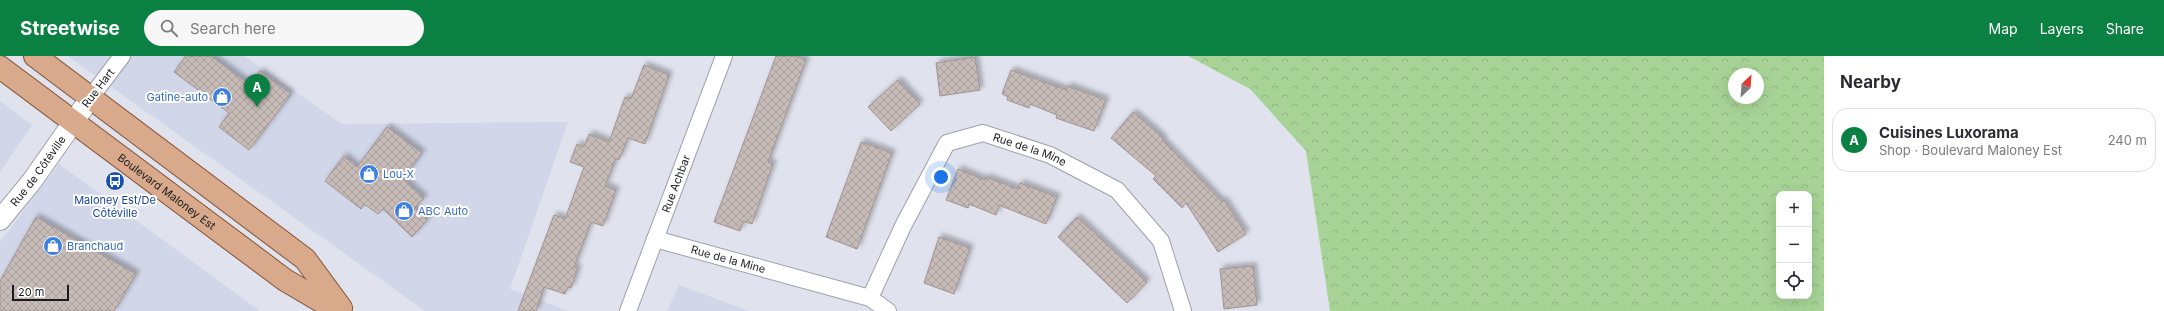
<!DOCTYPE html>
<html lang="en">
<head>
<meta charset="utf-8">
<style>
	:root { --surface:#fff; --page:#f7f7f7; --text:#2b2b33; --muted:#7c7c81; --line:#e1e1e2; --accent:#0b8043 }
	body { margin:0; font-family:Inter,sans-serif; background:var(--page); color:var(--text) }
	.controls { position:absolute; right:12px; bottom:12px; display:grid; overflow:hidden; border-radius:8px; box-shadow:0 4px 16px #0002 }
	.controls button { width:36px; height:36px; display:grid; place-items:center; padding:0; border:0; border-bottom:1px solid var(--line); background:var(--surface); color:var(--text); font:20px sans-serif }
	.compass { position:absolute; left:1728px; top:12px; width:36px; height:36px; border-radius:50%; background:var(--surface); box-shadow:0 4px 16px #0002; rotate:25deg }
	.scale { position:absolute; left:12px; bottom:10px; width:57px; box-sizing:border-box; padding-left:4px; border:2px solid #181a1d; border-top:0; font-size:11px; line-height:14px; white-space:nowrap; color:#181a1d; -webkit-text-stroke:3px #fff; paint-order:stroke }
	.you { position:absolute; left:941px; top:121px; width:14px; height:14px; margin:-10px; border:3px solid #fff; border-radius:50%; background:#1a73e8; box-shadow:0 0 0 6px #1a73e833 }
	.badge { display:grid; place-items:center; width:26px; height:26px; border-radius:50%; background:var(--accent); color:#fff; font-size:13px; font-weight:700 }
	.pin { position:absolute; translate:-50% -33px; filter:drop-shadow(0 1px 2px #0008) }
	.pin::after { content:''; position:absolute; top:21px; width:14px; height:12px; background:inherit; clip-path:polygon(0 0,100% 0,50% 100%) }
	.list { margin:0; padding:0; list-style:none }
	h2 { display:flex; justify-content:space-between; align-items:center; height:52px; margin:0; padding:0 16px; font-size:17px }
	h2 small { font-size:13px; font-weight:400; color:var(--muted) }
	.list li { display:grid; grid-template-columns:26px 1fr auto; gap:12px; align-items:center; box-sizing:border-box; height:64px; margin:0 8px 8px; padding:0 8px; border:1px solid var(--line); border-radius:16px }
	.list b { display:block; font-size:15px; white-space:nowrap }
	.list p { margin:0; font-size:13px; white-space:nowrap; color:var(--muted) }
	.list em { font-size:13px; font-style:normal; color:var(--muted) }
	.icon { flex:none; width:22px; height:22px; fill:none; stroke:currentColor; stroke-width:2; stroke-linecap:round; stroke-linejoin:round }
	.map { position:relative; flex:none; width:1824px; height:255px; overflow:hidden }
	header { display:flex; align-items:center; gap:24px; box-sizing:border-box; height:56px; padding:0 20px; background:var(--accent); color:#fff }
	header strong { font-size:19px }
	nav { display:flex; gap:22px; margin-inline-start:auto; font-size:14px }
	.search { width:280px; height:36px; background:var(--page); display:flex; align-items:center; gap:10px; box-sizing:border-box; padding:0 14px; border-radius:22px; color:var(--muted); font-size:15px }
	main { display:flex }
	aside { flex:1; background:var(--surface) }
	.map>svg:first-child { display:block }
	.built { fill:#d1d6e8 }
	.forest { fill:url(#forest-crowns); fill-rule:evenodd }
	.building { fill:url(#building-cross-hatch); stroke:#9f9390; filter:url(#shadow) }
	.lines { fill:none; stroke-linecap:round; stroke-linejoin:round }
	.minor-casing { stroke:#9ea1ab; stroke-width:18 }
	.tertiary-casing { stroke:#9ea1ab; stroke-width:22 }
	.primary-casing { stroke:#845231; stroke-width:24 }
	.minor { stroke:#fff; stroke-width:16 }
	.tertiary { stroke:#fff; stroke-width:20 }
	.primary { stroke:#d8a98a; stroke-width:22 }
	.labels { text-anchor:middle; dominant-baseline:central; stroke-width:4; stroke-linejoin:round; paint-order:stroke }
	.street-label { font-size:11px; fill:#181a1d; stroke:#fff }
	.shop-label { font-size:11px; fill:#366cbe; stroke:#fff; text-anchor:start }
	.transit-label { font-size:11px; fill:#164399; stroke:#fff }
</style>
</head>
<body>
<header>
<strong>Streetwise</strong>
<div class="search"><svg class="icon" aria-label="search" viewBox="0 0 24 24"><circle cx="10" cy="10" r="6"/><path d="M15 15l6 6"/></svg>Search here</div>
<nav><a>Map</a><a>Layers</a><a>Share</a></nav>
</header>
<main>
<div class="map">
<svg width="1824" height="255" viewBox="0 0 1824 255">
	<defs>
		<pattern id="forest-crowns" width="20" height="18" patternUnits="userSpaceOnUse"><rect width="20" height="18" fill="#a7d496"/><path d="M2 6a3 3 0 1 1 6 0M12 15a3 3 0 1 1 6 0" fill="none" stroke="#8fb581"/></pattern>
		<pattern id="building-cross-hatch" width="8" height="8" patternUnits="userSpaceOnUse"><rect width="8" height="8" fill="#c7bbb7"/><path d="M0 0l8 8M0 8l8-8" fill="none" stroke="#aaa09d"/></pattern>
		<filter id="shadow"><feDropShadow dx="3.5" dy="-3.5" stdDeviation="2" flood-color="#0004"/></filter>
	</defs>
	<rect width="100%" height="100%" fill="#e0e3ee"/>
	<g class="built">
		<polygon points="68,0 244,0 342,68 568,66 510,233 568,255 425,255"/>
		<polygon points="0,45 32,69 0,116"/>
		<polygon points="59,108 260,255 0,255 0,186"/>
		<polygon points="679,229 749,255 667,255"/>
	</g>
	<path class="forest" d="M 1188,0 L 1824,0 L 1824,255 L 1330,255 L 1306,95 L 1250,33 ZM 1734,18 L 1758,18 L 1758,42 L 1734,42 ZM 1779,138 L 1809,138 L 1809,240 L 1779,240 Z"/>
	<g class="building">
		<polygon points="186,0 211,0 250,29 260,15 291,38 249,94 219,71 229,57 174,16"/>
		<polygon points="776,0 795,0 806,4 768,106 773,108 752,168 743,165 740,175 714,166"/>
		<polygon points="975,1 980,34 940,40 936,7"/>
		<polygon points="644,9 669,19 645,88 628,82 619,104 616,102 605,130 616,134 603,170 591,166 574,211 578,212 571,232 568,231 565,238 544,231 536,255 518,255 554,159 565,163 584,111 570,106 577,88 584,91 589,78 609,86 625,41 631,43"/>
		<polygon points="1011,14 1066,34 1068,30 1106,44 1094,75 1056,62 1057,59 1030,48 1029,52 1007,44 1008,41 1002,38"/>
		<polygon points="898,24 920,48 891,75 868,51"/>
		<polygon points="1133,56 1163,82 1162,84 1222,146 1224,144 1246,178 1218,196 1186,147 1182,152 1153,123 1156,120 1111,82"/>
		<polygon points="387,71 422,97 403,123 424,142 414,152 427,164 412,181 383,153 378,158 364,148 361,153 325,125 344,100 357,111"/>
		<polygon points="861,86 892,97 857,193 826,181"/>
		<polygon points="958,113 985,124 986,121 1018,133 1020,127 1057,141 1046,168 999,149 996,159 969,148 968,152 946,144"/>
		<polygon points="36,161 136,218 114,255 0,255 0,225"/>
		<polygon points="1077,161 1147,226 1127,247 1058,181"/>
		<polygon points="939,181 970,192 954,238 924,227"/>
		<polygon points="1253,210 1257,249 1224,253 1220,213"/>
	</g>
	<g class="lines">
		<defs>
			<g id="minor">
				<polyline points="91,41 122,0"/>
				<path id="s1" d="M 655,183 L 870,242 L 888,255"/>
				<path id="s2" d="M 870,242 L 903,170 L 947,87 L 983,77 L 1050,99 L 1117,134 L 1161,185 L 1183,255"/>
				<path id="s3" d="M 628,255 L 724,0"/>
			</g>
			<g id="tertiary">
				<path id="s4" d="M 0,164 L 32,125 L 91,41"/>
			</g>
			<g id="primary">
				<polyline points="35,0 305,203 341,252"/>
				<path id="s5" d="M 0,11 L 285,224 L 338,255"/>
			</g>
		</defs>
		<use href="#minor" class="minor-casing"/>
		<use href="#tertiary" class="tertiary-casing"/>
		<use href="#primary" class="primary-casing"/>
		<use href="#minor" class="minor"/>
		<use href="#tertiary" class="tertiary"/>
		<use href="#primary" class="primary"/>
	</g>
	<defs>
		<symbol id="shop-disc" viewBox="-11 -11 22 22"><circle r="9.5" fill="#3f7fe0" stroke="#fff"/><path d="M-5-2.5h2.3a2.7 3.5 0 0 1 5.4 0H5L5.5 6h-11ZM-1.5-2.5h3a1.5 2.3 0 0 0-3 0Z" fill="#fff"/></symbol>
		<symbol id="bus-disc" viewBox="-11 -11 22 22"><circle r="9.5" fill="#1a4fb4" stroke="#fff"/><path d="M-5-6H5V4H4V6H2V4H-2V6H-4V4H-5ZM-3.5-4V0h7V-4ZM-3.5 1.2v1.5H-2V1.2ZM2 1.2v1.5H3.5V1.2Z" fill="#fff"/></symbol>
	</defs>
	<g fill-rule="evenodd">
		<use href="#shop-disc" x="211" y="30" width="22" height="22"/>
		<use href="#shop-disc" x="358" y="107" width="22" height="22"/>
		<use href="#bus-disc" x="104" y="114" width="22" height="22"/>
		<use href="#shop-disc" x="393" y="144" width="22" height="22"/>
		<use href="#shop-disc" x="42" y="179" width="22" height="22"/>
	</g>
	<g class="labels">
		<g class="street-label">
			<text transform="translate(98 32) rotate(-53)">Rue Hart</text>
			<text stroke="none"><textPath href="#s2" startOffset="260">Rue de la Mine</textPath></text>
			<text stroke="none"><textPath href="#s4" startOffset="62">Rue de Côtéville</textPath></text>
			<text stroke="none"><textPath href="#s3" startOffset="136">Rue Achbar</textPath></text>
			<text stroke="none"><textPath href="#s5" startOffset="208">Boulevard Maloney Est</textPath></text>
			<text stroke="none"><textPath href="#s1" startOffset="76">Rue de la Mine</textPath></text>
		</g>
		<g class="shop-label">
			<text x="208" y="41" text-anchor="end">Gatine-auto</text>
			<text x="383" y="118">Lou-X</text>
			<text x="418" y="155">ABC Auto</text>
			<text x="67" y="190">Branchaud</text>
		</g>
		<g class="transit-label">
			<text x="115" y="144">Maloney Est/De<tspan x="115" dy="13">Côtéville</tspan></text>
		</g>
	</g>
</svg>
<div class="controls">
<button>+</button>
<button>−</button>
<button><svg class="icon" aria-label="locate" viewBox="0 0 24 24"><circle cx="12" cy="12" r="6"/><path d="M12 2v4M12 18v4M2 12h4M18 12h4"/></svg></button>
</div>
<svg class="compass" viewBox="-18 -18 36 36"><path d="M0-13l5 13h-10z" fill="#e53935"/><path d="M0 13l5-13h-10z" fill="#7c7c81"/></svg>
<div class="scale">20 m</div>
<div class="you"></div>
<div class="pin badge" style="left:257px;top:51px">A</div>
</div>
<aside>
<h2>Nearby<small></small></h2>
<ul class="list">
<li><span class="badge">A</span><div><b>Cuisines Luxorama</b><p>Shop · Boulevard Maloney Est</p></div><em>240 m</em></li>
</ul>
</aside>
</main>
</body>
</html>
